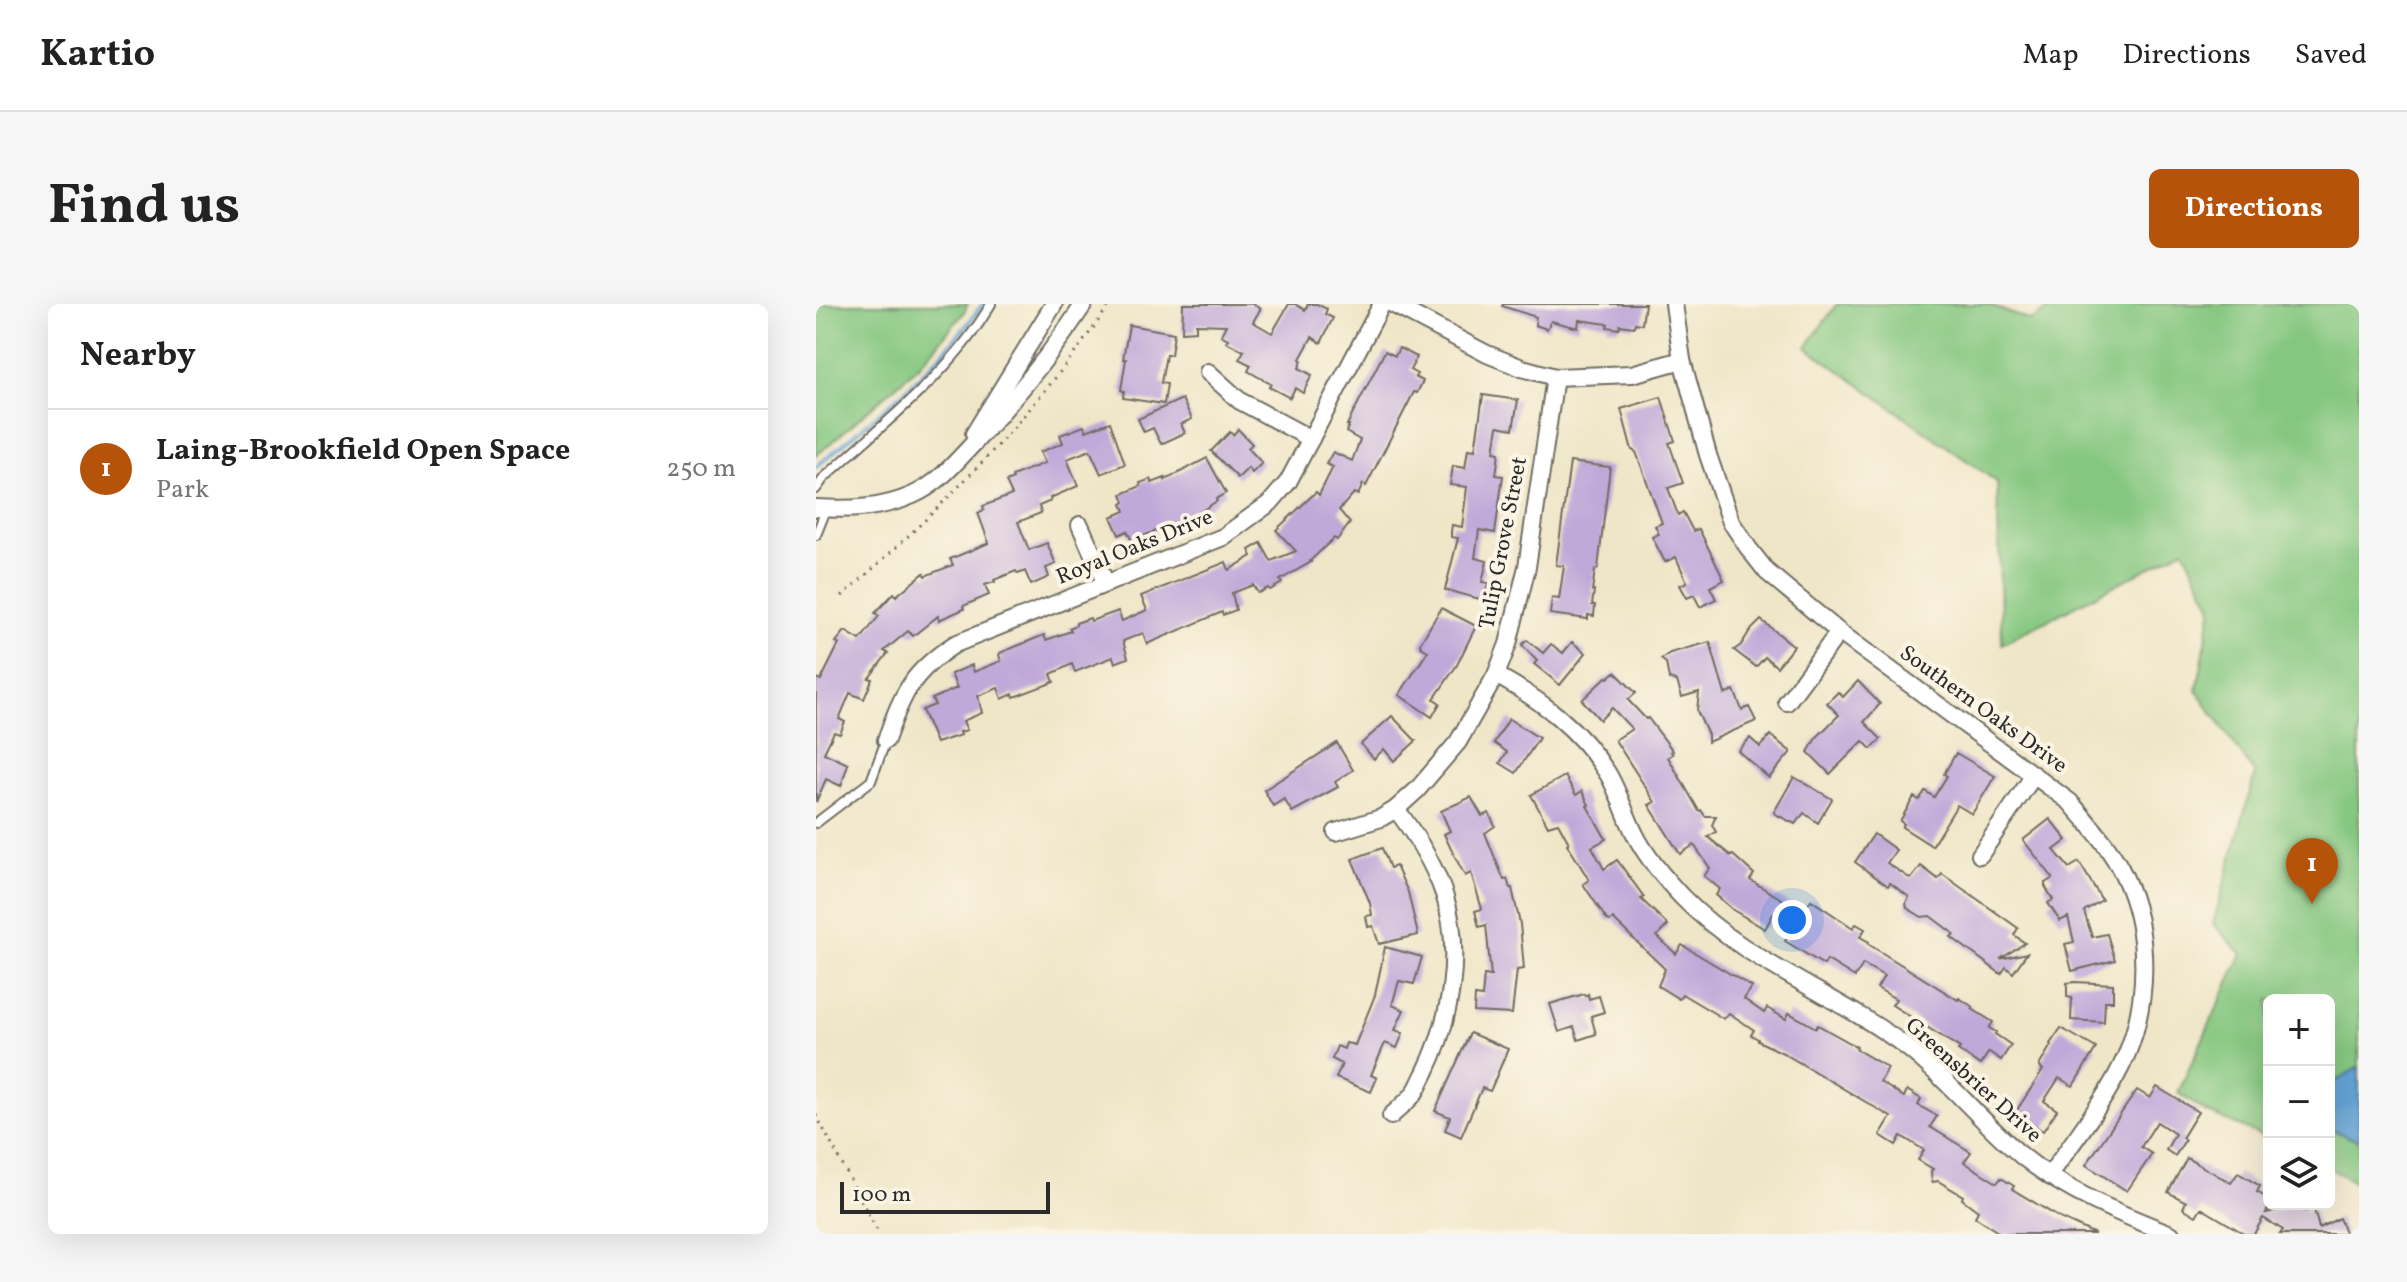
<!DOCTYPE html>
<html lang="en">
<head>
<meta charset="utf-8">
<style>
	:root { --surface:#fff; --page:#f6f6f6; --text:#222; --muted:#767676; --line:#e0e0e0; --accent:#b45309 }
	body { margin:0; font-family:Vollkorn,serif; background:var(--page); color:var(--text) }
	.controls { position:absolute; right:24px; bottom:24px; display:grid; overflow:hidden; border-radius:12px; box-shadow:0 8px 32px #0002 }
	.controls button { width:72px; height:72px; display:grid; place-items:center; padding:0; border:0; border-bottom:2px solid var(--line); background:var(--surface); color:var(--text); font:40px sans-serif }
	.scale { position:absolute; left:24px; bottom:20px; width:210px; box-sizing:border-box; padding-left:8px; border:4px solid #2b2b2b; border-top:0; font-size:22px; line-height:28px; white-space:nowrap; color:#2b2b2b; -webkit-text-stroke:6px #fcf5e5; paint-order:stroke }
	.you { position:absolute; left:976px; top:616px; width:28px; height:28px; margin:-20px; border:6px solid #fff; border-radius:50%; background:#1a73e8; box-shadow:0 0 0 12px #1a73e833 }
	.badge { display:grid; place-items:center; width:52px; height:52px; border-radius:50%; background:var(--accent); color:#fff; font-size:26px; font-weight:700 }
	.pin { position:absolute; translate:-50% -66px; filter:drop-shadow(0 2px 4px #0008) }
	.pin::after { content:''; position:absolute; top:42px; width:28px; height:24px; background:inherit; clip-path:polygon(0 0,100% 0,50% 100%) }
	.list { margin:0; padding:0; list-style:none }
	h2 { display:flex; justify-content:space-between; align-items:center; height:104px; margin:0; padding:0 32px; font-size:34px }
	h2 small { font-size:26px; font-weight:400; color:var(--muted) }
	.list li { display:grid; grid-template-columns:52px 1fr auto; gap:24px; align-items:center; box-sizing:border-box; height:120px; padding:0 32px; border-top:2px solid var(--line) }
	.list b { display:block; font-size:30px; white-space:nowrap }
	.list p { margin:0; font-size:26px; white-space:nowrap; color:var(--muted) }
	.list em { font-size:26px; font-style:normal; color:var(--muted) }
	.icon { flex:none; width:44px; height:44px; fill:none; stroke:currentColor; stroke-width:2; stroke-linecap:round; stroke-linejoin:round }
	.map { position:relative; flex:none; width:1543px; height:930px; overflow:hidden; border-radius:12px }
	header { display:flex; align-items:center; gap:48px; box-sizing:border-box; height:112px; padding:0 40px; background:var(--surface); border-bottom:2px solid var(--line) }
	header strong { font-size:38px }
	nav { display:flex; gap:44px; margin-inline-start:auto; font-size:28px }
	.intro { display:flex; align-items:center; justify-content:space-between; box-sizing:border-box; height:192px; padding:0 48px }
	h1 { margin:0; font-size:56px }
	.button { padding:20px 36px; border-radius:12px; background:var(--accent); color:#fff; font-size:28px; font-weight:700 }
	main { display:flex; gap:48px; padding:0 48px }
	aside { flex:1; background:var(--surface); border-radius:12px; box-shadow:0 8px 32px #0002 }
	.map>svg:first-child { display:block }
	.green { fill:#85c780; stroke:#587956; stroke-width:2 }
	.water { fill:#62a3d5; stroke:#466780; stroke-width:2 }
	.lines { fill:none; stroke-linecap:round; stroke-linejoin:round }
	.stream { stroke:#62a3d5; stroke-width:4 }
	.building { fill:#bfa9d9 }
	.lane-casing { stroke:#706c62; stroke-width:12 }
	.street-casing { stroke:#706c62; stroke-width:20 }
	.path { stroke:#706c62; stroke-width:3; stroke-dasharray:2 6; stroke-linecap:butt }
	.lane { stroke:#fff; stroke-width:8 }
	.street { stroke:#fff; stroke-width:16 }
	.labels { text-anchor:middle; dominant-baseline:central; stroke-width:8; stroke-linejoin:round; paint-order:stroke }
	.street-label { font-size:22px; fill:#2b2b2b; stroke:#fcf5e5 }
</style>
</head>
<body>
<header>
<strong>Kartio</strong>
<nav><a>Map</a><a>Directions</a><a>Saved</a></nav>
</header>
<div class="intro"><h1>Find us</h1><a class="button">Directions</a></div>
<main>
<aside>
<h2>Nearby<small></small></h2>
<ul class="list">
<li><span class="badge">1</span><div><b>Laing-Brookfield Open Space</b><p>Park</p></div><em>250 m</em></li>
</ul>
</aside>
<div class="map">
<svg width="1543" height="930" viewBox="0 0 1543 930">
	<rect width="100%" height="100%" fill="#fcf5e5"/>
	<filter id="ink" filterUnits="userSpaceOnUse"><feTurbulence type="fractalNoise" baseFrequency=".0125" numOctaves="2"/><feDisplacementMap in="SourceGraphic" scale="16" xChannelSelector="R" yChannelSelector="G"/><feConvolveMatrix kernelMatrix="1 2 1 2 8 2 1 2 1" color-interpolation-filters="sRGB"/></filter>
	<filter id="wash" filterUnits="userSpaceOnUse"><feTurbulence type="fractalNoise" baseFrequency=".006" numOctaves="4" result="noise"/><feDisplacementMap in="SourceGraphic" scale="32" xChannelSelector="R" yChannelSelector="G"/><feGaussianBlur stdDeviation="1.8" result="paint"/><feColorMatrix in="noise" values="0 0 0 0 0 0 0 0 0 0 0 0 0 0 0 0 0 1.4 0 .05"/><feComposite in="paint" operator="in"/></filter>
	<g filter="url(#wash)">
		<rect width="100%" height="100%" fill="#efe6c8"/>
		<g class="green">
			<polygon points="0,0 152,0 147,10 105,60 0,152"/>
			<polygon points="1021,0 1172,0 1214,17 1241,0 1543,0 1543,881 1513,864 1513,696 1453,696 1453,835 1390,808 1362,789 1426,650 1397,620 1439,470 1381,387 1396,303 1368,245 1186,340 1181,178 990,43"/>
		</g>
		<polygon class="water" points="1543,762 1543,836 1532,833 1513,824 1513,782"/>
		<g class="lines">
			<path class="stream" d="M 0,163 C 60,112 121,65 167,0"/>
		</g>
		<g id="blocks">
			<g class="building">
				<polygon points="367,0 437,0 445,4 437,18 456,29 473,0 479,0 489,6 492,0 501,0 511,5 509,10 517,14 505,39 496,33 484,55 486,57 483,64 496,71 487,89 479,84 474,94 453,83 455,80 432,67 435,61 423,55 428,47 410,38 412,35 405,31 410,21 380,20 380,27 366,28"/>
				<polygon points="687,0 829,0 826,20 819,19 818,23 804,21 803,25 791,23 792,20 763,16 762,24 735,17 731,25 719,21 720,13 686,2"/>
				<polygon points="313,21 358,29 355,51 350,51 345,79 351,80 348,100 307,94 308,87 305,86 310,55 307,55"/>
				<polygon points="583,44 601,53 594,66 601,70 599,73 607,77 601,89 598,88 550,182 547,180 542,191 538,189 523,206 534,219 521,236 518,234 494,257 495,258 464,276 466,279 454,286 452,284 442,289 437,281 416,289 420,306 407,311 406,308 331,340 327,329 307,337 312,354 299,359 297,353 259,368 256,360 235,370 238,378 198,393 197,390 186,395 182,384 162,392 166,409 147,417 151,426 144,428 145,431 120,439 106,406 119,401 116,395 141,384 135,370 156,361 158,368 185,357 183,351 184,349 228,331 230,336 255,327 253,324 260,321 260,319 274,314 275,317 302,307 306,317 331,306 325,292 410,258 413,266 436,252 433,246 445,239 455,257 480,247 460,226 500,188 503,191 517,163 510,160 517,148 536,157 544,136 530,128 533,121 531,121 569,47 579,52"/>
				<polygon points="667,91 702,96 697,125 682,122 678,148 683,149 680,171 687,172 679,229 663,226 659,254 671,257 666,278 672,279 668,296 629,286 642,234 635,233 635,228 636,221 646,223 651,183 634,181 637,162 649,164 652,145 659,146"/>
				<polygon points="845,93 859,137 853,139 867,179 852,184 862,211 867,208 877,227 883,225 908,276 894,283 900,295 884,303 878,291 871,294 864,281 871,278 860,253 849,258 836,233 843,230 839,222 846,219 820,148 816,146 805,105"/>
				<polygon points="366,95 376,115 365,120 369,129 345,140 337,124 328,128 322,115"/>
				<polygon points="294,118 309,160 285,170 274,146 251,155 262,182 234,194 235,197 223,202 225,209 202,218 213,246 231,239 240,260 230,264 233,273 215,281 209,267 202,270 200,267 178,276 179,278 169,281 173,291 147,302 148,305 123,316 122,312 97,332 92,327 68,347 72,349 53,374 56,375 54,381 48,395 34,389 23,415 29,418 28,420 24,430 18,428 8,449 32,460 25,482 10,475 0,498 0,374 5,376 23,340 20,338 29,327 44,336 63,312 59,309 78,289 80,292 108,269 109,272 137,261 134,255 173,239 162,209 168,206 167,202 196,191 190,178 197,175 196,172 229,159 224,148 247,139 244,131 268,122 270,127"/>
				<polygon points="422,125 436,140 432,144 446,159 436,169 432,164 422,174 395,147 414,128 417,131"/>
				<polygon points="391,154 410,189 400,195 401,197 382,209 316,237 311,227 303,231 295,213 309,207 306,200 309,198 306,190 325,182 324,179 335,175 336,179 349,174 349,176"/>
				<polygon points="754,158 794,163 782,264 779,266 776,287 778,287 776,301 779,301 778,312 772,311 772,315 734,310 736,294 743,295 748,262 740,261"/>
				<polygon points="625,304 660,322 641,361 618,395 624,399 616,413 583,391 612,347 605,343 604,340"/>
				<polygon points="945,316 978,342 961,363 949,353 940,363 918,346 925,341 933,328"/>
				<polygon points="711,336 727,349 735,340 747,349 756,338 770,349 744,381 718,360 721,357 706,341"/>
				<polygon points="894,338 909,390 918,386 926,406 933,403 940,417 892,438 892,431 881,407 883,388 866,393 861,377 853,375 850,359 845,355 854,349"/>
				<polygon points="799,368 820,389 812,396 830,415 832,414 857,447 855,448 857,450 852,453 883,507 885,506 889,512 900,512 896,521 900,528 892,533 915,552 917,551 938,570 934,576 987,608 995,596 1037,624 1040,620 1049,625 1044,633 1053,638 1052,640 1142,696 1143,694 1157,703 1156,705 1177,718 1173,724 1180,728 1179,730 1195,741 1185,756 1173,748 1164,761 1142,746 1144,744 1076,701 1080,695 1061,684 1068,672 1047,660 1039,673 1011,656 1008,661 969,637 978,623 957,610 949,625 917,606 900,591 904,585 888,572 894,564 878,541 864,550 833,501 839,498 799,436 816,425 796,404 784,416 766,396 790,373 792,374"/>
				<polygon points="1042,377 1064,400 1048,418 1065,435 1055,445 1047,437 1014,470 992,448 1000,434 1023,411 1011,399 1022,388 1027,393"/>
				<polygon points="576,412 600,437 578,457 568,445 558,455 545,440"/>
				<polygon points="693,415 723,434 700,469 684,459 691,448 678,439"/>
				<polygon points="954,431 975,448 953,474 922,447 934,434 944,443"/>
				<polygon points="521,439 537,466 519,478 522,483 476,508 468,495 457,502 448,486"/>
				<polygon points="1140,449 1179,472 1156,510 1141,501 1116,542 1086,523 1088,520 1084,517 1098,493 1103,496 1109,487 1118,493 1131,472 1128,470"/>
				<polygon points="749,472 760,491 766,487 773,501 771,502 790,535 776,543 788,565 801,556 828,593 825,595 852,621 841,632 860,650 866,641 936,683 928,695 948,709 951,704 970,715 973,709 1000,724 1002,721 1041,743 1040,745 1072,764 1064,778 1088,793 1091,786 1105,795 1102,801 1121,812 1114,823 1155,848 1148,858 1181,879 1185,874 1198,882 1196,885 1244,914 1279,930 1185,930 1159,913 1162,907 1146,895 1147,892 1122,877 1116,878 1115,867 1117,865 1102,856 1108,846 1085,832 1080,841 1064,831 1075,813 967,749 942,737 942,735 935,731 938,726 913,709 908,715 866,690 863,695 842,682 849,665 797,615 794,617 791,616 767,580 773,576 751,540 753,539 742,519 732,522 715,491"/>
				<polygon points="978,473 1016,495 1002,519 988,509 979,520 959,510 958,508"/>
				<polygon points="655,493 666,512 673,509 679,522 669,529 688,576 691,575 694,584 696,584 704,620 708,665 701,666 696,710 658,708 659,692 666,693 668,671 675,672 670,621 663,623 659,607 666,605 655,569 649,572 635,545 628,530 634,527 625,507"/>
				<polygon points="1234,515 1251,536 1238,546 1253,564 1263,558 1286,596 1268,607 1276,633 1291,630 1299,656 1256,667 1249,640 1258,638 1252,613 1244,617 1232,599 1237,596 1229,582 1229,579 1237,574 1207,536"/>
				<polygon points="1058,530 1080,546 1071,559 1095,575 1105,562 1122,575 1126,570 1202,624 1198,631 1209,639 1184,655 1211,649 1197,669 1190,663 1185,670 1135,633 1138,630 1114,612 1106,613 1091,604 1090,599 1093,593 1074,579 1072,582 1039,558"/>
				<polygon points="566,544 574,564 580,562 592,588 602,631 563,640 557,622 552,623 550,612 556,611 554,599 536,555"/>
				<polygon points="569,643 606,653 598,680 583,677 576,701 588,706 579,726 587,729 581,744 569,739 555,771 561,774 555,788 520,774 526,760 516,755 521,742 528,745 530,739 539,741 559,691"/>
				<polygon points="1259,678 1297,680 1297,697 1289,697 1288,718 1255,716 1256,694 1251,693 1251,679"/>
				<polygon points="768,690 769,692 772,690 773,695 783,692 788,708 775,712 780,730 762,736 758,723 743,728 734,700"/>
				<polygon points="1245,724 1280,744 1257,782 1243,774 1228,797 1241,806 1227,827 1199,809 1227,766 1223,762 1235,741 1234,740"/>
				<polygon points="654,729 692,745 675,785 674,787 666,784 645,833 629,826 634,813 619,807"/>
				<polygon points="1341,783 1382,808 1366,834 1369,836 1359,852 1350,846 1359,830 1341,818 1325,843 1336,850 1311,887 1270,861 1321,786 1334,794"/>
				<polygon points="1371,854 1415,879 1422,869 1444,882 1441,888 1453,895 1453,903 1450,909 1487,900 1489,907 1498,905 1503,924 1523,914 1530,930 1464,930 1467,926 1447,914 1438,930 1429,930 1385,904 1380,912 1367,904 1370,898 1352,888"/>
			</g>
		</g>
	</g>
	<g filter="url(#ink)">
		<use href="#blocks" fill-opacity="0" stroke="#706c62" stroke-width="2"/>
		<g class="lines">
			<defs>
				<g id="lane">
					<path d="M 0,185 L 8,174 C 66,120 135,70 175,0"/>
					<polyline points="0,231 10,206"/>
					<polyline points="0,519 55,477 70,436"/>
				</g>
				<g id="street">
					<polyline points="576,0 671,50 706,64 739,73 816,70 866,56"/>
					<path d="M 858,0 L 866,56 L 892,151 L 915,218 L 933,245 L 951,268 L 1023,328 L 1254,498 C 1274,521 1295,544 1308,572 C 1334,627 1333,697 1310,752 C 1293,792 1258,836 1233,872"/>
					<polyline points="392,68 424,97 495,135"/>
					<polyline points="158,130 238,0"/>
					<path d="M 0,204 C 33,206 66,205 97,191 C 122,180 139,159 157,140 C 198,96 235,50 268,0"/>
					<polyline points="264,221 290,280"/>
					<path d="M 680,371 C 725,396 764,425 792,470 C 804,490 810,515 822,536 C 833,556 850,576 866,593 C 930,659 1019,689 1092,744 C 1133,776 1165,818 1206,852 C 1250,888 1302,909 1355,930"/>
					<polyline points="971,398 1023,328"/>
					<path d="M 70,436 C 87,388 96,368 139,340 L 407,233 L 454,199 L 472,178 L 566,0"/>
					<polyline points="520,528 565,514 580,505 601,486 642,438 680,371 692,340 711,263 739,73"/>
					<polyline points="1164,551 1218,471"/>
					<path d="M 575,812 C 582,805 591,798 597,791 C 602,785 605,776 609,769 C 635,716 647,647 628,590 C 617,558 600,531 580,505"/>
				</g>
			</defs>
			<use href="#lane" class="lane-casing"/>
			<use href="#street" class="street-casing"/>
			<g class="path">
				<path d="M 26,292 C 128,203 218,111 294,0"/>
				<polyline points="0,811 63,930"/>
			</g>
			<use href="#lane" class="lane"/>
			<use href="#street" class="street"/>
		</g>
	</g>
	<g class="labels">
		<g class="street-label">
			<text transform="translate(688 239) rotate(-79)">Tulip Grove Street</text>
			<text transform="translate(319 244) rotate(-22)">Royal Oaks Drive</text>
			<text transform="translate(1167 406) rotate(36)">Southern Oaks Drive</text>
			<text transform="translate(1157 777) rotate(42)">Greensbrier Drive</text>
		</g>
	</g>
</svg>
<div class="controls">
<button>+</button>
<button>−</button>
<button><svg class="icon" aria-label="layers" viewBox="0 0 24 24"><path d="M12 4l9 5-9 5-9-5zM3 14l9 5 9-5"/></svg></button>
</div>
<div class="scale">100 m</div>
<div class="you"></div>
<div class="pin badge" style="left:1496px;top:600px">1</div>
</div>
</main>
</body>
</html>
